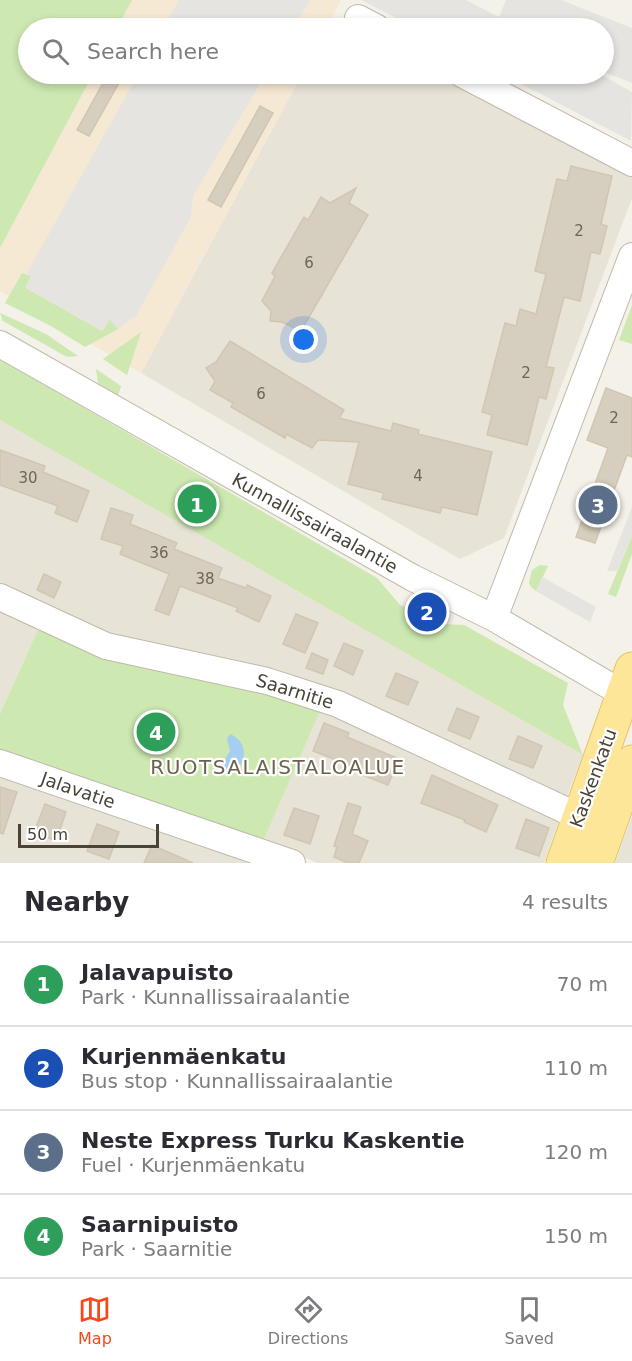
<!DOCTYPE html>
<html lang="en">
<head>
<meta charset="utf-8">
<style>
	:root { --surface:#fff; --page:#f2f2f3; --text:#2b2b33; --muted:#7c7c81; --line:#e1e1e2; --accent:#fa471a }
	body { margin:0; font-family:"DejaVu Sans",sans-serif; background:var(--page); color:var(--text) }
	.scale { position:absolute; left:18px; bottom:15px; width:141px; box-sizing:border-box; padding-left:6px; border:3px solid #484237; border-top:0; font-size:16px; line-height:21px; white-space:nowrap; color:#484237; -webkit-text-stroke:4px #fff; paint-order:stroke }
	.you { position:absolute; left:304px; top:340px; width:21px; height:21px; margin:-15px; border:4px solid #fff; border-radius:50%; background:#1a73e8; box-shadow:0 0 0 9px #1a73e833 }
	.badge { display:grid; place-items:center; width:39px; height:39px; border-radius:50%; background:var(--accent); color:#fff; font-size:20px; font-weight:700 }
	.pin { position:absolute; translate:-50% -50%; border:3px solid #fff; box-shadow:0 2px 6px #0006 }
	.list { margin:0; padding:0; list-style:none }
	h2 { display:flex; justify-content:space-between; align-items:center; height:78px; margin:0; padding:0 24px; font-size:26px }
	h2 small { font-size:20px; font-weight:400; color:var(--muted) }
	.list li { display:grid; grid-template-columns:39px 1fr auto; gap:18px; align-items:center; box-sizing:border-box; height:84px; padding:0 24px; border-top:2px solid var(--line) }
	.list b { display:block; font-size:22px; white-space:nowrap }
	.list p { margin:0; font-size:20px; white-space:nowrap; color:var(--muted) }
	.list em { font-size:20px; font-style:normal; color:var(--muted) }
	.icon { flex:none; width:33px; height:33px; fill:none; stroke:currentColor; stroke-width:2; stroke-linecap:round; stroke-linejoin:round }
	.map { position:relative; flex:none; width:632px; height:863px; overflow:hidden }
	.search { position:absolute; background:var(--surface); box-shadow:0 3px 9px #0003; left:18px; right:18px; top:18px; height:66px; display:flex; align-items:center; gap:15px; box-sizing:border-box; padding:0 21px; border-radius:33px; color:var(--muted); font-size:22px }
	.sheet { height:414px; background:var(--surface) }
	nav { display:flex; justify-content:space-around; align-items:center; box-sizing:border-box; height:84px; border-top:2px solid var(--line); background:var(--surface); font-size:16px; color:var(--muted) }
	nav a { display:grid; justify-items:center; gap:3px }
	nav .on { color:var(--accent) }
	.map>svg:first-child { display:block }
	.residential { fill:#e8e3d7 }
	.commercial { fill:#f6e9d4 }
	.green { fill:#cde8b1 }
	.parking { fill:#e6e4e0 }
	.water { fill:#a5cef1 }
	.building { fill:#d6cebe; stroke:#d1c6b1; stroke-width:1.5 }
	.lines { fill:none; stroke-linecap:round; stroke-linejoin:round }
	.minor-casing { stroke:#c0b9ab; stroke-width:28 }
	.major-casing { stroke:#e4c467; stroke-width:35 }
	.minor { stroke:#fff; stroke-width:26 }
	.major { stroke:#fee698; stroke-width:33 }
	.labels { text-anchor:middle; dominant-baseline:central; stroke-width:4.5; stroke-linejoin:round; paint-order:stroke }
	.number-label { font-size:15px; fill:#6c6559 }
	.street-label { font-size:18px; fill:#484237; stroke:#fff }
	.neighbourhood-label { font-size:20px; letter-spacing:1.5px; fill:#6b614e; stroke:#fff }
</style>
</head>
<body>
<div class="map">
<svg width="632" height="863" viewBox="0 0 632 863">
	<rect width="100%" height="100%" fill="#f4f1e8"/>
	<g class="residential">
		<polygon points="302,74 440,74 632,175 632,198 504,538 460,559 141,373"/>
		<polygon points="0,420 583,755 566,798 368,706 277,669 118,636 62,615 0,582"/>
		<polygon points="0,608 38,630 0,714"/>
		<polygon points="321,709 559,820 544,863 317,863 264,839"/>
		<polygon points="0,775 264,863 0,863"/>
		<polygon points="632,816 632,863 615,863"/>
	</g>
	<g class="commercial">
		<polygon points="132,0 341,0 326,28 117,28"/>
		<polygon points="93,74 302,74 141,373 0,291 0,248"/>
	</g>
	<g class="green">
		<polygon points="0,0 132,0 117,28 28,28 28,74 93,74 0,248"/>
		<polygon points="22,273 31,276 26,288 102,331 110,319 118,329 85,347 51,326 5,303"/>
		<polygon points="632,305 632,344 619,340"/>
		<polygon points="0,313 46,334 78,356 67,357 3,321"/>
		<polygon points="141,332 127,375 103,359"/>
		<polygon points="0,359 377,578 400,605 441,624 464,625 568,683 563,705 583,755 0,420"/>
		<polygon points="96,369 121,386 118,396 98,383"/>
		<polygon points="632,536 632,554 616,597 608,594"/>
		<polygon points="540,565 548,566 536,591 531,587 529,583 532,570"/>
		<polygon points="38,630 100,654 261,689 321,709 264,839 177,815 0,751 0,714"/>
	</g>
	<g class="parking">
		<polygon points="179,0 310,0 293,28 163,28"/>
		<polygon points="361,0 466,0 499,17 506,0 561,0 632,28 632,83 604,72 604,28 416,28"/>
		<polygon points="138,74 266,74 193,196 191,217 136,316 118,329 110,319 103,331 25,288 31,276 27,273"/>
		<polygon points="502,74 600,74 632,92 631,141"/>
		<polygon points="632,507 632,536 617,571 607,571"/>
		<polygon points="542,577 596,607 590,622 536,591"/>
	</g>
	<path class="water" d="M 230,734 C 249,743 247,762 233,773 L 225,773 L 221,766 L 230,751 L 227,739 Z"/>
	<g class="building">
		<polygon points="108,74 124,74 89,136 77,130"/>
		<polygon points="260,106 273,113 221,207 208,200"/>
		<polygon points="571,166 612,176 601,224 607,226 600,254 591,252 580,301 564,297 546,367 554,368 546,399 539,397 527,445 487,435 492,415 482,412 505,323 516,326 520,309 536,314 546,274 535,271 557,179 567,181"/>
		<polygon points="356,188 349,203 368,215 301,331 282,322 270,321 271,311 262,301 275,276 272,273 304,217 308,220 321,197 330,203"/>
		<polygon points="230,341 344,410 339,418 391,431 393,423 419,430 418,434 492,452 477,515 442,507 440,513 382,499 384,493 348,484 359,442 318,440 312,448 286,434 285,438 231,407 233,403 210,390 215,381 206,368 216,362"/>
		<polygon points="606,388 632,398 632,457 627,455 595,543 576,537 608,448 587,440"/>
		<polygon points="0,450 45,466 43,472 89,491 77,522 55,513 58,506 0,485"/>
		<polygon points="111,508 133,515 130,524 177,543 174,549 222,568 218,578 246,588 247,585 271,596 259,622 236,611 238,608 180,586 169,615 155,610 169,574 120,554 123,546 101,539"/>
		<polygon points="44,574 61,582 54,598 37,590"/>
		<polygon points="296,614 318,623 305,653 283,644"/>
		<polygon points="344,643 363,651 353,675 334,666"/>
		<polygon points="312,653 328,660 323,674 306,668"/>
		<polygon points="396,673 418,682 408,705 386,696"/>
		<polygon points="457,708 479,717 470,739 448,730"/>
		<polygon points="324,723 349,733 347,737 399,759 388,785 360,774 362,770 313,751"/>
		<polygon points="518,736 542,746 533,768 509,759"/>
		<polygon points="432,775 498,805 486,832 464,822 465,820 421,803"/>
		<polygon points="0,787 17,792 3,834 0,833"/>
		<polygon points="348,803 361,807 352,834 368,841 359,863 348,863 334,857 337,847 334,846"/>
		<polygon points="45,804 66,812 56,841 34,832"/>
		<polygon points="294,808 319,816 310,844 284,835"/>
		<polygon points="526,819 549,828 539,856 516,848"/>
		<polygon points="97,824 119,832 109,859 87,851"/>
		<polygon points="152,845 193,863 144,863"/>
	</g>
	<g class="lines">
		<defs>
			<g id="minor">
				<polyline points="358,18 377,28"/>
				<polyline points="462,74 632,163"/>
				<polyline points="0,344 413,578 494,618 632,699"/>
				<polyline points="0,597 106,646 267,681 338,704 580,817"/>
				<polyline points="494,618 632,256"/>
				<polyline points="0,763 292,863"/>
			</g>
			<g id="major">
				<polyline points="563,863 632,669"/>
				<polyline points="596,863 632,762"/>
			</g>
		</defs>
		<use href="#minor" class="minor-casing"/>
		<use href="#major" class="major-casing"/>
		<use href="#minor" class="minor"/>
		<use href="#major" class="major"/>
	</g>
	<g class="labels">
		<g class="number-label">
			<text x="579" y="231">2</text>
			<text x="309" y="263">6</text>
			<text x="526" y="373">2</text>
			<text x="261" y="394">6</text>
			<text x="614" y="418">2</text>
			<text x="418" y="476">4</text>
			<text x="28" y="478">30</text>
			<text x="159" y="553">36</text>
			<text x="205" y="579">38</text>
		</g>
		<g class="street-label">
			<text transform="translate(315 523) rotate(29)">Kunnallissairaalantie</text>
			<text transform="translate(295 691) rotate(17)">Saarnitie</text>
			<text transform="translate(593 778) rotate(-70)">Kaskenkatu</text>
			<text transform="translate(78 790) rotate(19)">Jalavatie</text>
		</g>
		<g class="neighbourhood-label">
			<text x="278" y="767">RUOTSALAISTALOALUE</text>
		</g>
	</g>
</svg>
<div class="scale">50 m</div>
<div class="you"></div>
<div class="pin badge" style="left:197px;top:504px;background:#2e9e5b">1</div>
<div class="pin badge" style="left:427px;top:612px;background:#1a4fb4">2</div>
<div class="pin badge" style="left:598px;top:505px;background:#5c6f8a">3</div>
<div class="pin badge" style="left:156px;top:732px;background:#2e9e5b">4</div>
<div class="search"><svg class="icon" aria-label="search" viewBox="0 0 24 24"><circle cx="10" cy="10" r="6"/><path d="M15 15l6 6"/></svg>Search here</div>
</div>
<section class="sheet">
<h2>Nearby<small>4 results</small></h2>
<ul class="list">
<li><span class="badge" style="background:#2e9e5b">1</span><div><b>Jalavapuisto</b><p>Park · Kunnallissairaalantie</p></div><em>70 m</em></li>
<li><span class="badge" style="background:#1a4fb4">2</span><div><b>Kurjenmäenkatu</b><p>Bus stop · Kunnallissairaalantie</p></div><em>110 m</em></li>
<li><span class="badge" style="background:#5c6f8a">3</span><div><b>Neste Express Turku Kaskentie</b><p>Fuel · Kurjenmäenkatu</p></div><em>120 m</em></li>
<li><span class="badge" style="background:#2e9e5b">4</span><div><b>Saarnipuisto</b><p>Park · Saarnitie</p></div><em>150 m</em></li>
</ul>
</section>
<nav>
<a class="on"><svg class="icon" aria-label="map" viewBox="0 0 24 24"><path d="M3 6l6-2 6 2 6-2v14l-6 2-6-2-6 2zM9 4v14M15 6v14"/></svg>Map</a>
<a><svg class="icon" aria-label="directions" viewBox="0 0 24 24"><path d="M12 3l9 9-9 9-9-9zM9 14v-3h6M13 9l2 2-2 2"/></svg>Directions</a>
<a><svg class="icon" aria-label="saved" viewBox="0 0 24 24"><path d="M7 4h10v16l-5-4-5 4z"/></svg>Saved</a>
</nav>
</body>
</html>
